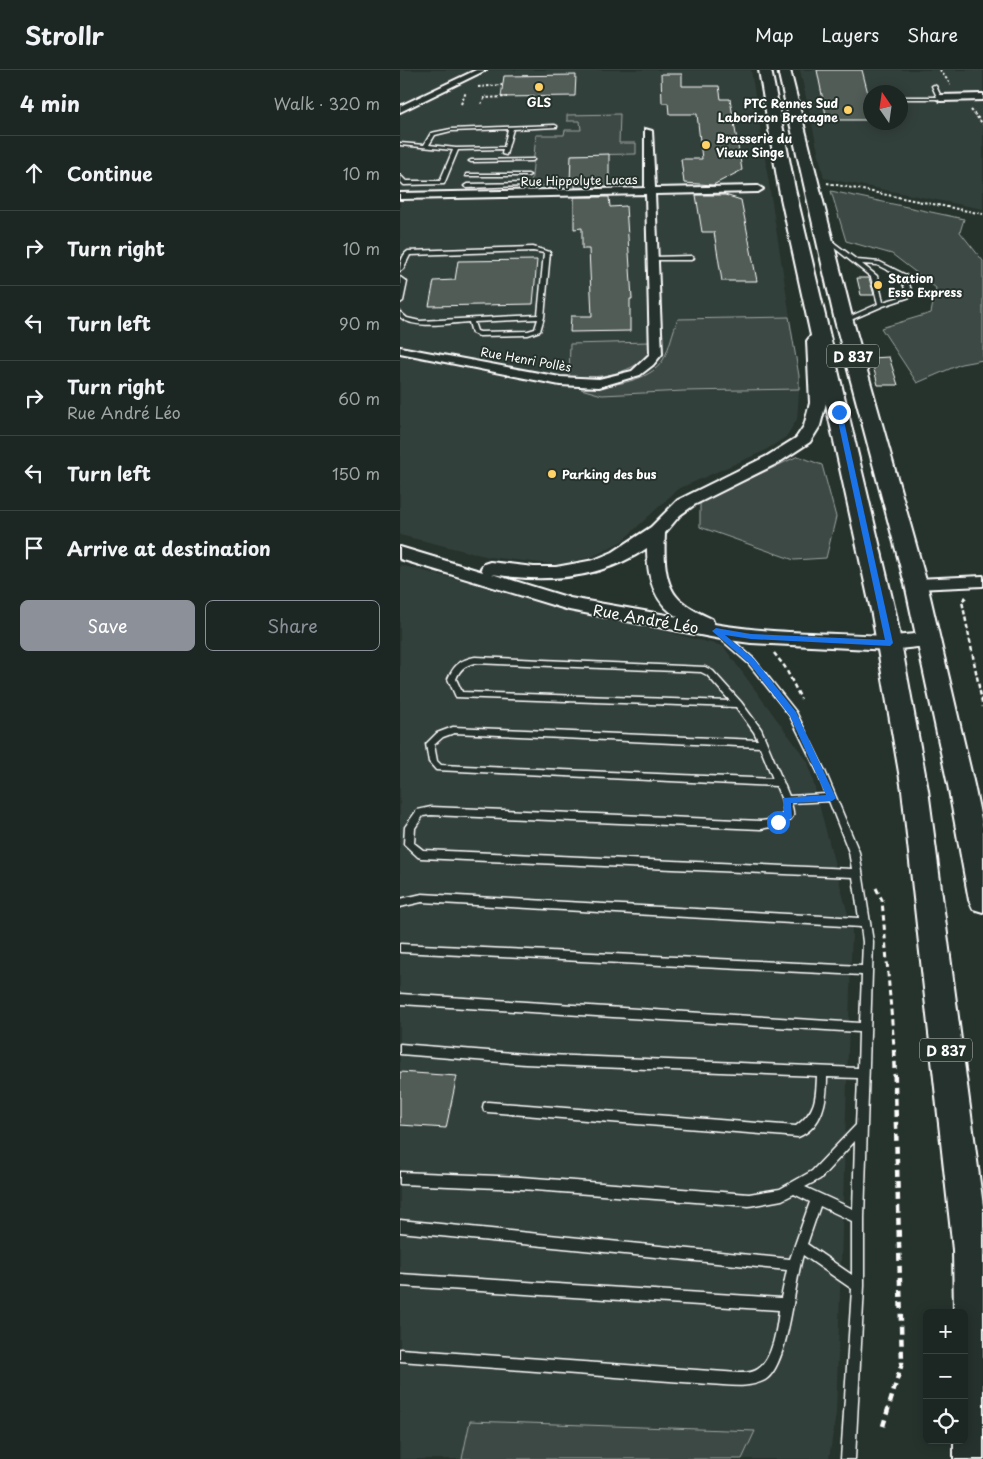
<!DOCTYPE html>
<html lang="en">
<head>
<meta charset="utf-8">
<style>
	:root { --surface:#1c2622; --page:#29322f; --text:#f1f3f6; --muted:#a0a5a5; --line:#3a4340; --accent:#8c9099 }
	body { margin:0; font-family:"Playpen Sans",sans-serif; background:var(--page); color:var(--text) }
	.controls { position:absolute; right:15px; bottom:15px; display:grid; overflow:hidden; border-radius:8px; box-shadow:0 2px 12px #0003 }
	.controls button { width:45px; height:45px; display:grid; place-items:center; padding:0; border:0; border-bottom:1px solid var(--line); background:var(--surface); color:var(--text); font:25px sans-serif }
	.compass { position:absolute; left:463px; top:15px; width:45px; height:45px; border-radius:50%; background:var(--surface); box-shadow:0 2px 12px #0003; rotate:347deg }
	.stop { position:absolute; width:15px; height:15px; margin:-11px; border:4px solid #1a73e8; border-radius:50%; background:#fff }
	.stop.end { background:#1a73e8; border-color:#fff; box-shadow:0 1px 5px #0008 }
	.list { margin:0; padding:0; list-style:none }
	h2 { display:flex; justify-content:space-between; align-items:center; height:65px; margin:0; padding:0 20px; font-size:21px }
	h2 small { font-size:16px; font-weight:400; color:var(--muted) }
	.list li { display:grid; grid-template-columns:32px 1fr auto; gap:15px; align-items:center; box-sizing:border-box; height:75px; padding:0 20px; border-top:1px solid var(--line) }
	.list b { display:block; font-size:19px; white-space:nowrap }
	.list p { margin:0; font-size:16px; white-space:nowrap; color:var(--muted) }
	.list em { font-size:16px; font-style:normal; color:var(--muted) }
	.actions { display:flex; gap:10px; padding:15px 20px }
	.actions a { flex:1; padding:11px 0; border:1px solid var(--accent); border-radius:8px; text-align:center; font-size:18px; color:var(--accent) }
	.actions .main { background:var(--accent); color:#fff }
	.icon { flex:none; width:28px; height:28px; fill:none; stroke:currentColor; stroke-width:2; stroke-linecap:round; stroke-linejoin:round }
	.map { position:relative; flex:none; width:583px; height:1389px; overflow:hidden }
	header { display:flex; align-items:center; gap:30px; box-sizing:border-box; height:70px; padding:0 25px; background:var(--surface); border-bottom:1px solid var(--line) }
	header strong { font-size:24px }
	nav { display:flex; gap:28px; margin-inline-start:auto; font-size:18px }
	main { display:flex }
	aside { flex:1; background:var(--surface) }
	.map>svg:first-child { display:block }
	.built { fill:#333f3a; fill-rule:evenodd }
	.green { fill:#3e4944; stroke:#9ea4a2 }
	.building { fill:#515c57; stroke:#fff }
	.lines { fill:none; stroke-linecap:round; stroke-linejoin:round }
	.service-casing { stroke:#fff; stroke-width:3 }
	.minor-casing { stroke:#fff; stroke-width:4 }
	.tertiary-casing { stroke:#fff; stroke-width:4 }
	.primary-casing { stroke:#fff; stroke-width:4 }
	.path-far3 { stroke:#fff; stroke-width:2; stroke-dasharray:2.5 2; stroke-linecap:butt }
	.path-far2 { stroke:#fff; stroke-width:2.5; stroke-dasharray:4.5 3; stroke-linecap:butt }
	.path-far1 { stroke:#fff; stroke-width:3; stroke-dasharray:5.5 4; stroke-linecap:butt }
	.path { stroke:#fff; stroke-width:4.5; stroke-dasharray:7 5; stroke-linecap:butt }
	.service { fill:#26332d; fill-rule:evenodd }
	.minor { fill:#26332d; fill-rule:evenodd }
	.tertiary { fill:#26332d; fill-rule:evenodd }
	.primary { fill:#26332d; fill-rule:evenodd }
	.route { fill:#1a73e8 }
	.poi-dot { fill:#ffd166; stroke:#26332d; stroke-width:2 }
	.labels { text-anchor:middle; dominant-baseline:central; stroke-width:4; stroke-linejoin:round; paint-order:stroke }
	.far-poi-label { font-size:12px; font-weight:bold; fill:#fff; stroke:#26332d; text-anchor:start }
	.far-street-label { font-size:12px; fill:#fff; stroke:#26332d }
	.shield { fill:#26332d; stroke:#bec2c0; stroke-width:1 }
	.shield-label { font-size:14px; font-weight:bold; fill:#fff }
	.street-label { font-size:15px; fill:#fff; stroke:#26332d }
</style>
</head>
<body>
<header>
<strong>Strollr</strong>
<nav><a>Map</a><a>Layers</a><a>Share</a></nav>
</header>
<main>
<aside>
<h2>4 min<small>Walk · 320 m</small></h2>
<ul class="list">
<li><svg class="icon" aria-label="ahead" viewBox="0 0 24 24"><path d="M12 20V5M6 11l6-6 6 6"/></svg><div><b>Continue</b></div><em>10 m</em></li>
<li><svg class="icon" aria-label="right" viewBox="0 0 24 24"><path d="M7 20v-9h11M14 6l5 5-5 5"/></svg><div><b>Turn right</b></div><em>10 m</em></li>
<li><svg class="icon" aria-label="left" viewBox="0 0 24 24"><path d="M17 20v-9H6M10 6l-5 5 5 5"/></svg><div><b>Turn left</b></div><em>90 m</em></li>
<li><svg class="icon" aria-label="right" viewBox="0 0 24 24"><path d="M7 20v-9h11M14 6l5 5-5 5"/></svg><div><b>Turn right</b><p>Rue André Léo</p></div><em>60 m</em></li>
<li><svg class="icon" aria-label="left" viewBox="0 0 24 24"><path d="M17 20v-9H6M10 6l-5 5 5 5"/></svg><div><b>Turn left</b></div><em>150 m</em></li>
<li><svg class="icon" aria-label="arrive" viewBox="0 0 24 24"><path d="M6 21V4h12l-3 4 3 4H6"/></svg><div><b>Arrive at destination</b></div></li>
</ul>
<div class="actions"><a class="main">Save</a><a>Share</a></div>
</aside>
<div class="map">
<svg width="583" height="1389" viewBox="0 0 583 1389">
	<rect width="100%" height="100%" fill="#26332d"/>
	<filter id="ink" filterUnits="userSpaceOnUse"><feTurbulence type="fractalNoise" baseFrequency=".02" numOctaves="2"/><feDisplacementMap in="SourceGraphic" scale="10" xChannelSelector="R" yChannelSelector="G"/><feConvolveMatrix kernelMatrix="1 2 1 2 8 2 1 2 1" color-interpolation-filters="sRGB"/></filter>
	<g filter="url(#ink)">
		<g class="built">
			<polygon points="0,0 351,0 400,310 397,349 386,367 364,381 278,419 222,471 194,486 159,495 89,487 0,465"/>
			<path d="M 400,0 L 583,0 L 583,139 L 424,108 ZM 470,22 L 500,22 L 500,52 L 470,52 Z"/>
			<polygon points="0,495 323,576 408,692 452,860 436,1343 429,1389 0,1389"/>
		</g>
		<g class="green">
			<polygon points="220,44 219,73 236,73 236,84 172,85 170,115 131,116 136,65 164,65 165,60 181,60 180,51 167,51 167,45"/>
			<polygon points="431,121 564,149 560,162 583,191 583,290 561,294 517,313 481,258 531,243 536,218 492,184 446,171"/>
			<path d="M 389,247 L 399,306 L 399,319 L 284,321 L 202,325 L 181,319 C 205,316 250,313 263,290 C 269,280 273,260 278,249 Z"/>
			<path d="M 249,272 L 249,285 C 227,306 197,308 169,307 L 170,274 Z"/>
			<polygon points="398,386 422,395 436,447 426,488 394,490 300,457 300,432"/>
			<polygon points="70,1351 355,1361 342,1389 62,1389"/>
		</g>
		<g class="building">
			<polygon points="417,0 462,0 470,31 470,50 427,50"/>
			<polygon points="261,4 282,4 282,16 319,16 321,29 330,29 342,100 313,115 284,113 281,89 302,89 297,44 269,44 268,33 262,33"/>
			<polygon points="176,5 175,26 101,27 104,6"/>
			<polygon points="209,84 209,117 175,118 175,113 170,113 171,85"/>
			<polygon points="296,125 325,125 341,130 357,211 322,211 314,162 302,162"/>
			<polygon points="174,127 209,127 210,137 226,136 232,229 230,229 230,261 170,262 171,246 192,246 189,179 182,179 182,158 174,159"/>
			<polygon points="137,190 133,234 29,236 34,211 55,210 58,191"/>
			<polygon points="457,208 469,208 474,225 461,225"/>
			<polygon points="489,287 498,315 478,315 471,288"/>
			<polygon points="0,1002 57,1006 46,1058 0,1055"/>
		</g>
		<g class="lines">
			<defs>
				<g id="service">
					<polygon points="534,15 536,16 542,29 500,29 501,27 537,27 532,16"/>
					<path d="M 155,55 L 157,56 L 157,57 L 113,59 L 106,85 L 102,84 L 103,79 L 58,80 L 44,114 L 4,115 L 0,111 L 0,105 L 6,111 L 40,111 L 53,80 L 0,75 L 0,73 L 24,75 L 31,63 L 51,59 ZM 108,59 L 104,77 L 56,78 L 29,75 L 35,65 L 51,61 Z"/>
					<polygon points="134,89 134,90 132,91 71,92 69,91 71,90"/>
					<polygon points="68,104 128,104 130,105 128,106 66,106 66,104"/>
					<polygon points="128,113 129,114 126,116 67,118 64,116 67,114"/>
					<path d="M 425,166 L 457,190 L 480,192 L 506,205 L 513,226 L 483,236 L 446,252 L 442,252 L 442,250 L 478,234 L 471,207 L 423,169 L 423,167 ZM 462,194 L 477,195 L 501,207 L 507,225 L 483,232 L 477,206 Z"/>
					<path d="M 133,177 L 150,182 L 144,247 L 140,261 L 128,265 L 79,266 L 72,263 L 69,252 C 52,253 13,260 0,247 L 0,242 L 7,248 L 20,251 L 138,245 L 144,183 L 133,181 L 10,185 L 3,199 L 0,201 C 0,194 2,185 8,181 ZM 138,249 L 135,259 L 128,261 L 80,262 L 77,261 L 74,252 Z"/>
					<polygon points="252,187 291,186 294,188 291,190 250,190 249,189"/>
					<polygon points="0,207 7,212 3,231 0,233"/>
					<path d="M 319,560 L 322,561 L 354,589 L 396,642 L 425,701 L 459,782 L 473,872 L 464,1148 L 464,1216 L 455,1389 L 441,1389 L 452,1219 L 403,1185 C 394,1212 389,1296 365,1310 C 352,1317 337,1316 323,1315 L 0,1291 L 0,1279 L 339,1303 C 345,1303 353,1303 358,1299 C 373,1289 377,1257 379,1240 L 0,1216 L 0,1204 L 381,1228 L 387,1200 L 0,1162 L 0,1150 L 390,1189 L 410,1132 L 394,1124 L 382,1130 L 349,1136 L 121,1119 L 0,1114 L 0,1102 L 121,1107 L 349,1124 L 380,1119 L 412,1101 L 456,1055 L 458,1008 L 427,1007 C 427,1030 423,1057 398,1067 L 88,1042 L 84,1041 L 83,1037 L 84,1033 L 88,1032 L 396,1056 C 416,1041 416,1029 417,1006 L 125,994 L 0,984 L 0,974 L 125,984 L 458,998 L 459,962 L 0,934 L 0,924 L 460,953 L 462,905 L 0,882 L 0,874 L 462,896 L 463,872 L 461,857 L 22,832 L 0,837 L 0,829 L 22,824 L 459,848 L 453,807 L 21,788 L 18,787 L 4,774 L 5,757 L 17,740 L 31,737 L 361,751 L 376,749 L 384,743 L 382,730 L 376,716 L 36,700 L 29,692 L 26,674 L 37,663 L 53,657 L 358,670 L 354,662 L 336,637 L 56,627 L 48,609 C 54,595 60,590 75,587 L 305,597 L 313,601 L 341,632 L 361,659 L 389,726 L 426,724 L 417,701 L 390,646 L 348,593 L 316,565 L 315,563 L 316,561 ZM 75,593 L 301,602 L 307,605 L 330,631 L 62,622 L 56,609 C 60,599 65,595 75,593 ZM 54,663 L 360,677 L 373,709 L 41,695 L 37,691 L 34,675 L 43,667 ZM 429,731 L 449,782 L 452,799 L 23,780 L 14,773 L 15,758 L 23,746 L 31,745 L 361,759 C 369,757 389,755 393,746 C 394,743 392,737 391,733 ZM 455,1071 L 453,1139 L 405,1117 L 420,1109 ZM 420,1136 L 452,1151 L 452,1205 L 407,1174 Z"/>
				</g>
				<g id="minor">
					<polygon points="76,0 86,0 0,42 0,36"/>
					<polygon points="583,24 583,30 540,31 536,28 540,25"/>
					<polygon points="245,59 252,61 255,118 358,116 363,119 358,122 255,124 262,284 253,295 240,305 199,317 160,315 0,283 0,277 160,307 199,309 232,301 250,284 246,124 0,129 0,123 245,118"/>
					<polygon points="583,506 583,516 516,519 509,514 516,509"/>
				</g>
				<path id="tertiary" d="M 421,258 L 428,262 L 421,271 L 426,333 L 420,356 L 410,372 L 378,393 L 294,435 L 280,445 L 265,463 C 264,484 263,516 281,531 C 290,539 301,544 312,549 L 314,554 C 371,564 430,563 486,566 C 503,567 520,561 536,565 L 539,570 L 536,575 L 490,580 L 351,573 L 321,569 L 169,540 L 0,489 L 0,477 L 83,502 L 81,498 L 84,494 L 90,492 L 134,497 L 156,497 L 194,490 L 213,482 L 251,457 L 278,430 L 367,386 L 396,368 L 404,356 L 410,333 L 407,271 L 416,259 ZM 247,478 C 247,505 253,533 278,547 L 170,528 L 92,504 C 145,513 201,509 247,478 Z"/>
				<g id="primary">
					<polygon points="359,0 371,0 395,119 496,545 528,720 583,1136 583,1389 554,1389 554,1370 564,1370 564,1243 554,1243 553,1180 502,720 472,545 379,119"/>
					<polygon points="378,0 390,0 453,251 527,514 574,715 583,758 583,842 573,839 569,830 548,715 505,514 435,251"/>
				</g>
			</defs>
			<use href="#service" class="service-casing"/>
			<use href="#minor" class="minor-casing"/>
			<use href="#tertiary" class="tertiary-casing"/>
			<use href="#primary" class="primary-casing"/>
			<g class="path-far3">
				<polyline points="540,0 551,15"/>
				<polyline points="78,17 102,15"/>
				<polyline points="83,28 107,27"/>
				<polyline points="61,34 66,22"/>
				<polyline points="81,34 86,26"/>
				<polyline points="571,40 583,54"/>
				<polyline points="427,113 583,144"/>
			</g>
			<g class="path-far2">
				<polyline points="566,527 562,531 583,637"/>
				<polyline points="374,583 385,597 401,629"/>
			</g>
			<polyline class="path-far1" points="476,818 482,830 494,977"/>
			<polyline class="path" points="483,1356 502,1293 494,975"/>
			<use href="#service" class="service"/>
			<use href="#minor" class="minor"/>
			<use href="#tertiary" class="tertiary"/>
			<use href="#primary" class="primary"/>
		</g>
	</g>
	<polygon class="route" points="439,340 442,342 493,573 490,576 351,569 325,565 354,589 396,642 436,728 432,731 391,733 392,748 378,755 374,752 384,744 383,728 426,725 390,646 349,593 312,561 316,558 351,564 485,570 436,342"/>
	<g class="poi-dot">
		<circle cx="139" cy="17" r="5"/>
		<circle cx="448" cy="40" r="5"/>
		<circle cx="306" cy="75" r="5"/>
		<circle cx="478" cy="215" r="5"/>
		<circle cx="152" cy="404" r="5"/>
	</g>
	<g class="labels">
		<g class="far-poi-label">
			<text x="139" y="32" text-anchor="middle">GLS</text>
			<text x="438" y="33" text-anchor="end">PTC Rennes Sud<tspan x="438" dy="14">Laborizon Bretagne</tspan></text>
			<text x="316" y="68">Brasserie du<tspan x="316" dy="14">Vieux Singe</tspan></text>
			<text x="488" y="208">Station<tspan x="488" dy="14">Esso Express</tspan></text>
			<text x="162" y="404">Parking des bus</text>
		</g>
		<g class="far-street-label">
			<text transform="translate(179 110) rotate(-1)">Rue Hippolyte Lucas</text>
			<text transform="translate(126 289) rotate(10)">Rue Henri Pollès</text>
		</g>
		<g class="shield">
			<rect x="427" y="274.5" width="52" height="23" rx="4"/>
			<rect x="520" y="968.5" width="52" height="23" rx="4"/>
		</g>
		<g class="shield-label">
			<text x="453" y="286">D 837</text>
			<text x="546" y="980">D 837</text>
		</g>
		<g class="street-label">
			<text transform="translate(246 548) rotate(10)">Rue André Léo</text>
		</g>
	</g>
</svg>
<div class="controls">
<button>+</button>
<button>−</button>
<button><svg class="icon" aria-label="locate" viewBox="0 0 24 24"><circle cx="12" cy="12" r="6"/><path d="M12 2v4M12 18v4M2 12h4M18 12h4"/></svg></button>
</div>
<svg class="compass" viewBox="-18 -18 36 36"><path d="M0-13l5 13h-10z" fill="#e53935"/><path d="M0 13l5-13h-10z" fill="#a0a5a5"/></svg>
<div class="stop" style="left:378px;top:752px"></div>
<div class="stop end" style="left:439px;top:342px"></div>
</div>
</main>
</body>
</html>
